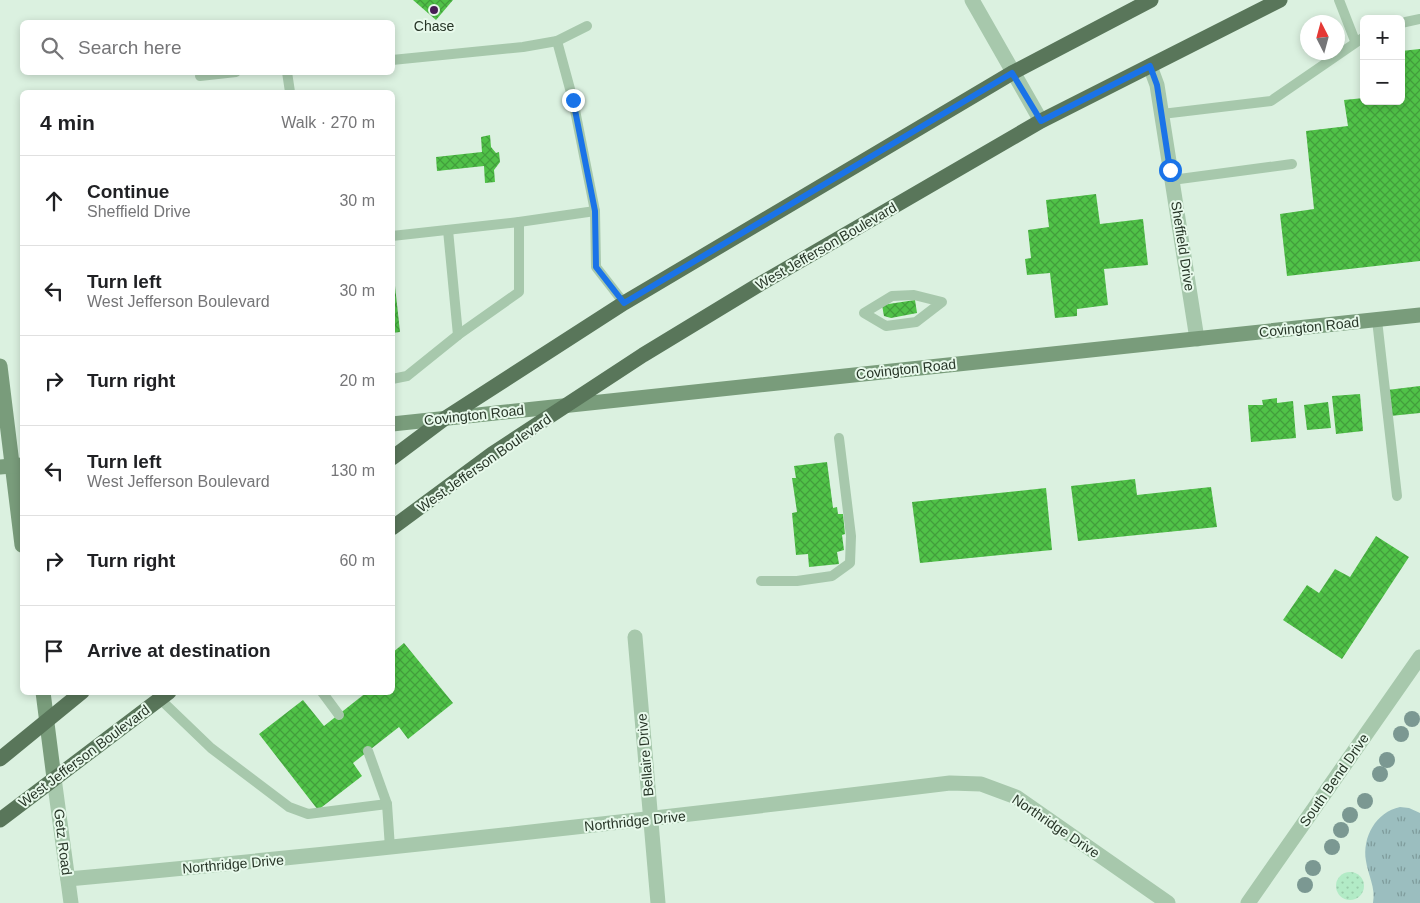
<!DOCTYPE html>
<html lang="en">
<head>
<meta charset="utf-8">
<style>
	:root { --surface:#fff; --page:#f6f6f6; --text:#202124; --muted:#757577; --line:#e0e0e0 }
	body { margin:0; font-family:Helvetica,sans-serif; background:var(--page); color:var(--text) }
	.controls { position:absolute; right:15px; top:15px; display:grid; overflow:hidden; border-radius:8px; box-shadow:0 2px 8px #0003 }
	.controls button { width:45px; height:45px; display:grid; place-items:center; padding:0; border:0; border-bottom:1px solid var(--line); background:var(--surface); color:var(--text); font:25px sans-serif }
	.compass { position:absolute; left:1300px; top:15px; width:45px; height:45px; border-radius:50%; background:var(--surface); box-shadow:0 2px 8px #0003; rotate:354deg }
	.stop { position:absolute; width:15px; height:15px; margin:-11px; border:4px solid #1a73e8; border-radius:50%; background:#fff }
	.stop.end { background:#1a73e8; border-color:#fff; box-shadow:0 1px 5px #0008 }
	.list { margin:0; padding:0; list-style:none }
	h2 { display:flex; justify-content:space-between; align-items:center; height:65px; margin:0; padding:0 20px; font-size:21px }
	h2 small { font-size:16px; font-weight:400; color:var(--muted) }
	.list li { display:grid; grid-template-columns:32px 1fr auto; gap:15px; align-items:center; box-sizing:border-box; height:90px; padding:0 20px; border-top:1px solid var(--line) }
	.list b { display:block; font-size:19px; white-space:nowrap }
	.list p { margin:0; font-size:16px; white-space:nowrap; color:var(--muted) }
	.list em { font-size:16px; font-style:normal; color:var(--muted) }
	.icon { flex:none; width:28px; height:28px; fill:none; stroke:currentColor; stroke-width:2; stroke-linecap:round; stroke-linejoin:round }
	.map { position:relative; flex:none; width:1420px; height:903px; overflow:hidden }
	.search { position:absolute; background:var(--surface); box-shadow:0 2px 8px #0003; left:20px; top:20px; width:375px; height:55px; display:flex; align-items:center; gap:12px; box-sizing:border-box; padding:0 18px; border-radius:8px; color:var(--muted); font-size:19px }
	.panel { position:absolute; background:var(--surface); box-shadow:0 2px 8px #0003; left:20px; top:90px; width:375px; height:605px; border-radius:8px }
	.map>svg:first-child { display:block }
	.grass { fill:url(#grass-tufts) }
	.sand { fill:url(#sand-dots) }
	.building { fill:url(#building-cross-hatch) }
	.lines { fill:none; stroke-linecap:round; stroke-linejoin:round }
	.lane { stroke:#a7c8ac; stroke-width:10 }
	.street { stroke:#a7c8ac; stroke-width:15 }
	.secondary { stroke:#799c7b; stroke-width:15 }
	.primary { stroke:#59765a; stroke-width:15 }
	.tree { fill:#7b9892 }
	.route { stroke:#1a73e8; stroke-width:6 }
	.poi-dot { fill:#481e55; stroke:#e7f9eb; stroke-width:2 }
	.labels { text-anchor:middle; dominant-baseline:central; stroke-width:4; stroke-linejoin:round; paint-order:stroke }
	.poi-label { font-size:14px; fill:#273527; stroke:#e7f9eb }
	.street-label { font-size:14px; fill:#273527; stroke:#e7f9eb }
</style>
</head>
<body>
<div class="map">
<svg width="1420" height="903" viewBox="0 0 1420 903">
	<defs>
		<pattern id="grass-tufts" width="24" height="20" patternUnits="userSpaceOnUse" patternTransform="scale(1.25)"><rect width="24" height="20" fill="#9bbebf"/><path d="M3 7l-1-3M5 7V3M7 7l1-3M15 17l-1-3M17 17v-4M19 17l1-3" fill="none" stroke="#7e9b9b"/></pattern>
		<pattern id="sand-dots" width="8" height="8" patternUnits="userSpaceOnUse" patternTransform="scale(1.25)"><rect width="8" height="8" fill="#b2ebc6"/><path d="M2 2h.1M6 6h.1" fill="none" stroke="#99caaa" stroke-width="1.8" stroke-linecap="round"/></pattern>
		<pattern id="building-cross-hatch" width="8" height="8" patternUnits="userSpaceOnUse" patternTransform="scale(1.25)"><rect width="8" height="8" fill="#50c248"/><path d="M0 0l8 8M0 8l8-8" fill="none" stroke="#429e3c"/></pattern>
	</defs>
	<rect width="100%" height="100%" fill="#dbf1e0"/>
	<path class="grass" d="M 1400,807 L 1409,808 L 1420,813 L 1420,903 L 1373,903 C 1376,888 1368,875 1366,861 C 1362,837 1376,812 1400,807 Z"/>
	<circle class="sand" cx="1350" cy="886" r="14"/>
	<g class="building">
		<polygon points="413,0 453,0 436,20"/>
		<polygon points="1420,49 1420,261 1287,276 1280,214 1314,209 1306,131 1348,126 1344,100 1364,98 1364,101 1401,101 1401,51"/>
		<polygon points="490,135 491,147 496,153 499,152 500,162 494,170 495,182 485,183 484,166 437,171 436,157 482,152 481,137"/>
		<polygon points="1096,194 1100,224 1143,219 1148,265 1104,269 1108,305 1077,309 1077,316 1055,318 1050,273 1027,275 1025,259 1031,258 1028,230 1049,227 1046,200"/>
		<polygon points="395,286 400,332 392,333 392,287"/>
		<polygon points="915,300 917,313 891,318 884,316 882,305"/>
		<polygon points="1420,386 1420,413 1390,416 1387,390"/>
		<polygon points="1360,394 1363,431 1336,434 1332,396"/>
		<polygon points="1277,398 1277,403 1293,401 1296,438 1251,442 1248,405 1263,405 1262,400"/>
		<polygon points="1328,402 1331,428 1307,430 1304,405"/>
		<polygon points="827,462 833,508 837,507 838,514 843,514 845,534 842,535 844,550 837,552 839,564 809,567 808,554 796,555 792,513 797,512 792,478 796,478 794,466"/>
		<polygon points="1135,479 1137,495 1211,487 1217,527 1078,541 1071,486"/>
		<polygon points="1046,488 1052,550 920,563 912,502"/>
		<polygon points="1376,536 1409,557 1342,659 1283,620 1307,585 1319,593 1335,569 1350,577"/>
		<polygon points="404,643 453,703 408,739 399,727 353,763 362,776 318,810 259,734 303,700 324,726 367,692 392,692 392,653"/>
	</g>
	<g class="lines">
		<g class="lane">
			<polyline points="1339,0 1355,41"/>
			<polyline points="1401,23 1420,19"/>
			<polyline points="557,41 573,100 595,211 596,267 624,303"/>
			<polyline points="392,60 523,47 557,41 587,26"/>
			<polyline points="287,72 290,92"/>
			<polyline points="200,76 236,72"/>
			<polyline points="1162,114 1271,101 1364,37"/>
			<polyline points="1172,180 1292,164"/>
			<polyline points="448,230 458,335"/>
			<polyline points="392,236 519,222 595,211"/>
			<polygon points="914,295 942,302 916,322 886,326 864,313 892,296"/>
			<polyline points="1377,320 1397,496"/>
			<polyline points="392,379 407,376 458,335 519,292 519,222"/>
			<polyline points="761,581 797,581 832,576 850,563 851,536 839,438"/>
			<polyline points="322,692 339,715"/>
			<polyline points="160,699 211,748 289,807 308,814 387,804 390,848"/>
			<polyline points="368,751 387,804"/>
		</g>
		<g class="street">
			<polyline points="972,0 1041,121"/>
			<polyline points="1150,66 1157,85 1197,339"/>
			<polyline points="635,637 658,903"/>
			<polyline points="54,778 71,903"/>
			<path d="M 68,879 C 362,852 656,819 950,783 L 981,784 L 1016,797 L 1168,903"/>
			<polyline points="1248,903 1420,657"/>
		</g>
		<g class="secondary">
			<polyline points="0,366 22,545"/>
			<polyline points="392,424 1420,315"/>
			<polyline points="0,467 22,465"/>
			<polyline points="43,692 54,778"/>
		</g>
		<g class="primary">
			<polyline points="392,458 444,419 624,303 1012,73 1151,0"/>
			<polyline points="392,528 492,454 643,355 755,287 1041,121 1280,0"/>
			<polyline points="0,759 82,692"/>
			<polyline points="0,820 169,692"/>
		</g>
	</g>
	<g class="tree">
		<circle cx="1412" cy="719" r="8"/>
		<circle cx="1401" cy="734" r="8"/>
		<circle cx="1387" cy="760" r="8"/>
		<circle cx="1380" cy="774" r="8"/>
		<circle cx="1365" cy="801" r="8"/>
		<circle cx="1350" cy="815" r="8"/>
		<circle cx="1341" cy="830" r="8"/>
		<circle cx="1332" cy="847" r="8"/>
		<circle cx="1313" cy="868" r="8"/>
		<circle cx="1305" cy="885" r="8"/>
	</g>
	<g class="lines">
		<polyline class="route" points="573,100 595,211 596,267 624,303 1012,73 1041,121 1150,66 1157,85 1170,170"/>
	</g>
	<circle class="poi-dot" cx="434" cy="10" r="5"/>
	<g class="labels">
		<g class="poi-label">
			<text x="434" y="26">Chase</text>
		</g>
		<g class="street-label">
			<text transform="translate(826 246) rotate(-30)">West Jefferson Boulevard</text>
			<text transform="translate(1183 246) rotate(81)">Sheffield Drive</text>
			<text transform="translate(1309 327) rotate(-6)">Covington Road</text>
			<text transform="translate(906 369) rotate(-6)">Covington Road</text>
			<text transform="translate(474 415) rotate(-6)">Covington Road</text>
			<text transform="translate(484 463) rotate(-35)">West Jefferson Boulevard</text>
			<text transform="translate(645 755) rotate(-95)">Bellaire Drive</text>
			<text transform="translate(84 756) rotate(-37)">West Jefferson Boulevard</text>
			<text transform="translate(1334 780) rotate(-55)">South Bend Drive</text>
			<text transform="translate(635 821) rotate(-6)">Northridge Drive</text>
			<text transform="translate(1056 826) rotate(34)">Northridge Drive</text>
			<text transform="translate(63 842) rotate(83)">Getz Road</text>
			<text transform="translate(233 864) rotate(-5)">Northridge Drive</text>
		</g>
	</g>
</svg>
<div class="controls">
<button>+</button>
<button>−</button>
</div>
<svg class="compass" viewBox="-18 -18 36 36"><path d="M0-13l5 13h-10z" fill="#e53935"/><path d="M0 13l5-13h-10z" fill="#757577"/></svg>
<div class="stop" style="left:1170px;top:170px"></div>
<div class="stop end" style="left:573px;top:100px"></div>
<div class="search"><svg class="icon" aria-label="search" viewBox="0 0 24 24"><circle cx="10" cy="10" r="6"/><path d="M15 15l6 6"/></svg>Search here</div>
<section class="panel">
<h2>4 min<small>Walk · 270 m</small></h2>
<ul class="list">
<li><svg class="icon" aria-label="ahead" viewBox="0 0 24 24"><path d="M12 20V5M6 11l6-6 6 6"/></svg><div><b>Continue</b><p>Sheffield Drive</p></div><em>30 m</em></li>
<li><svg class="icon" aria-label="left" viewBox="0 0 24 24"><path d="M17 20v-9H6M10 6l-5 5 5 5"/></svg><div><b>Turn left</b><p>West Jefferson Boulevard</p></div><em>30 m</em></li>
<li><svg class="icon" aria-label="right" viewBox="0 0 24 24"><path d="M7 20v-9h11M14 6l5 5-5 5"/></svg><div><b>Turn right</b></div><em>20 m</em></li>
<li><svg class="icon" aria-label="left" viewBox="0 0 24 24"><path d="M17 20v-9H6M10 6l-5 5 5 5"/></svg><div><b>Turn left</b><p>West Jefferson Boulevard</p></div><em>130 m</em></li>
<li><svg class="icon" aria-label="right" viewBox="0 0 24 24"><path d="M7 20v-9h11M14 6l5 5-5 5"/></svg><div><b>Turn right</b></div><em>60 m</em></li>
<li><svg class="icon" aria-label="arrive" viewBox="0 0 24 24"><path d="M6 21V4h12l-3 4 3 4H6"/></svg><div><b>Arrive at destination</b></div></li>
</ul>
</section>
</div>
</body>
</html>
